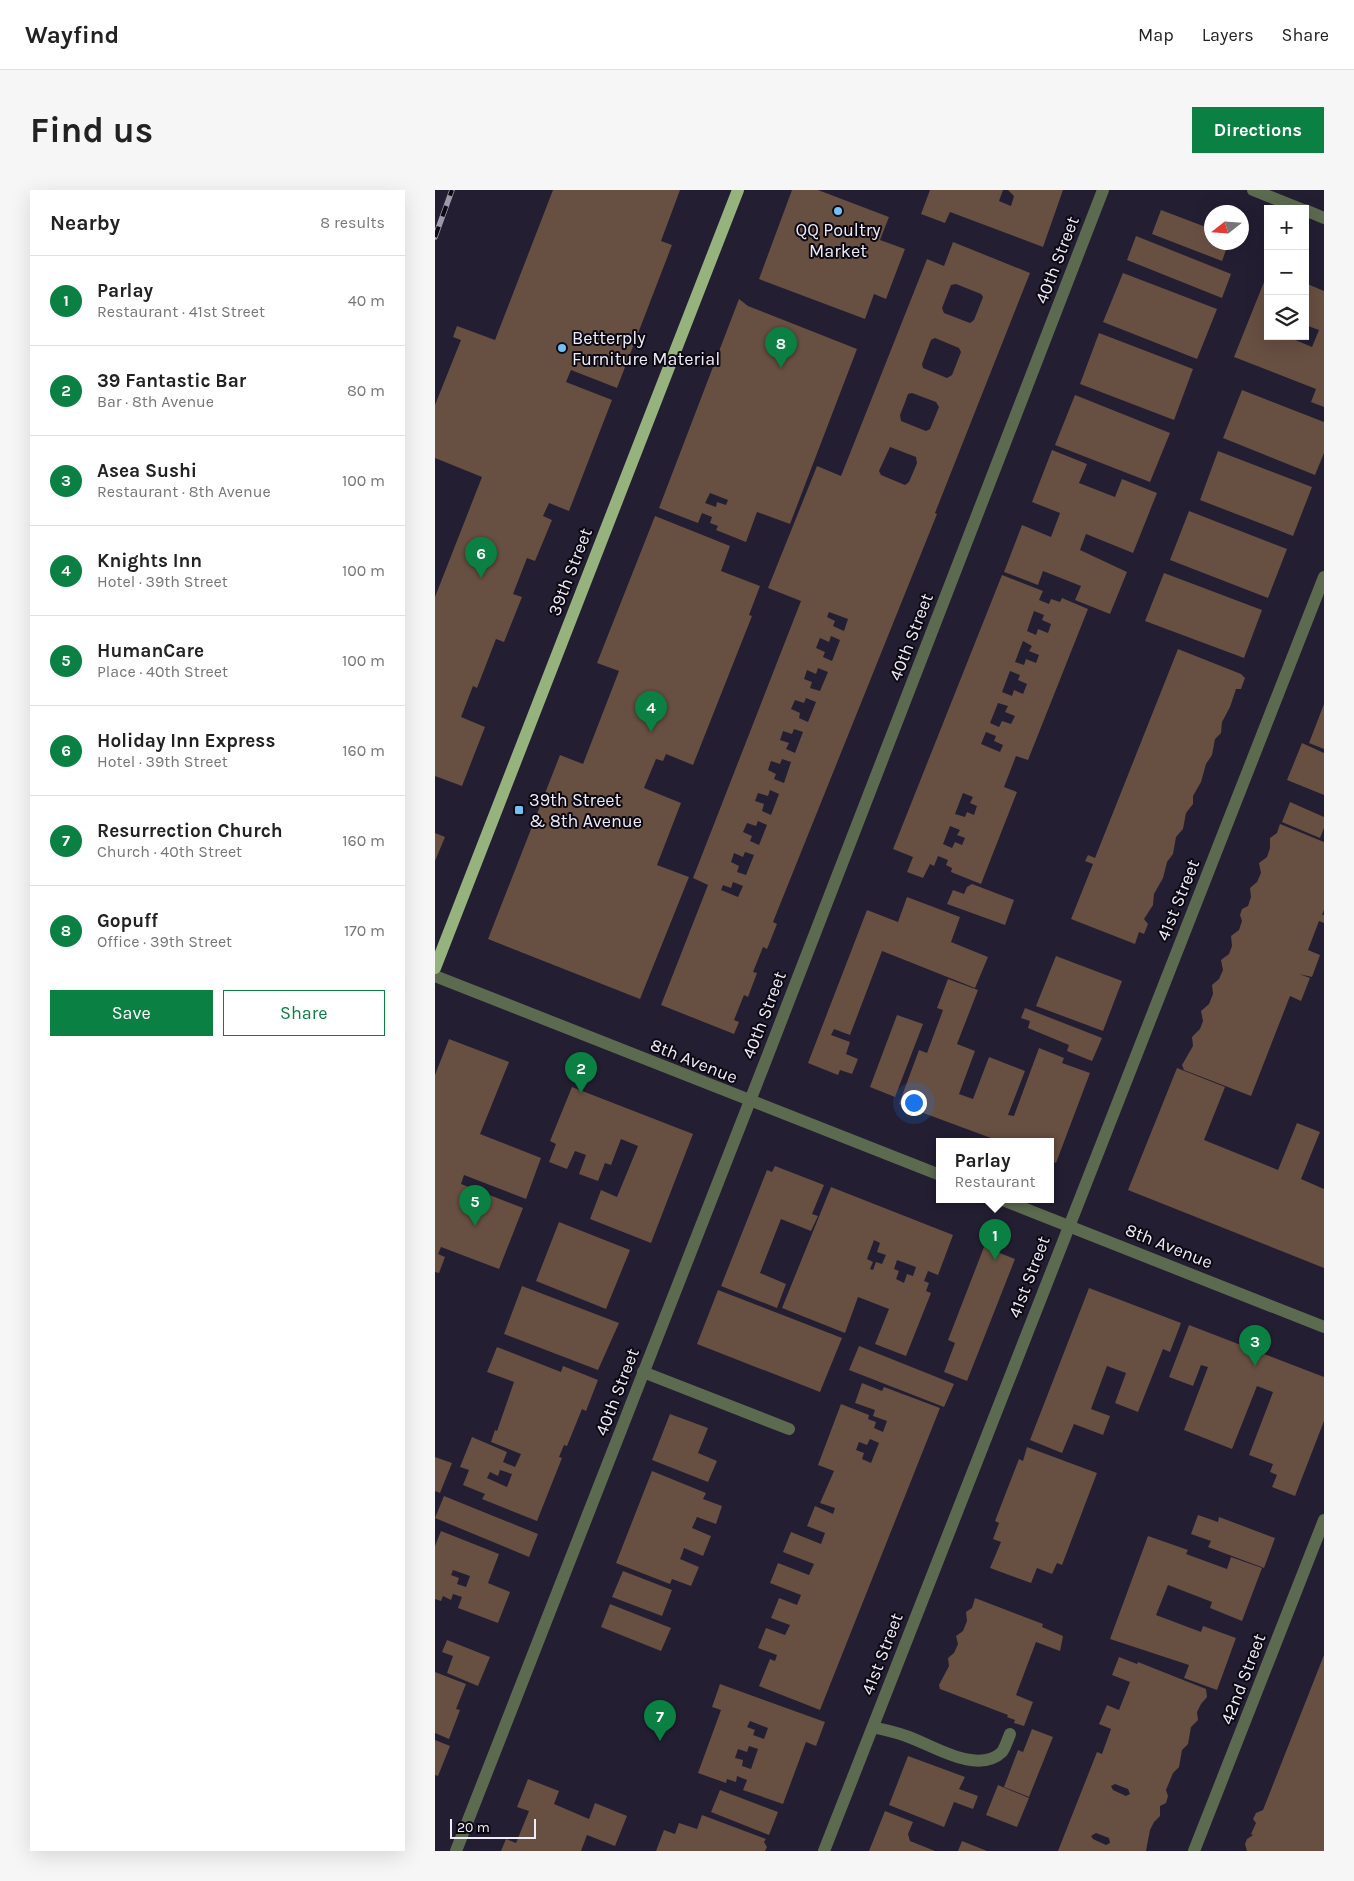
<!DOCTYPE html>
<html lang="en">
<head>
<meta charset="utf-8">
<style>
	:root { --surface:#fff; --page:#f6f6f6; --text:#222; --muted:#767676; --line:#e0e0e0; --accent:#0b8043 }
	body { margin:0; font-family:Karla,sans-serif; background:var(--page); color:var(--text) }
	.controls { position:absolute; right:15px; top:15px; display:grid; overflow:hidden; border-radius:0px; box-shadow:0 5px 20px #0002 }
	.controls button { width:45px; height:45px; display:grid; place-items:center; padding:0; border:0; border-bottom:1px solid var(--line); background:var(--surface); color:var(--text); font:25px sans-serif }
	.compass { position:absolute; left:769px; top:15px; width:45px; height:45px; border-radius:50%; background:var(--surface); box-shadow:0 5px 20px #0002; rotate:253deg }
	.scale { position:absolute; left:15px; bottom:12px; width:86px; box-sizing:border-box; padding-left:5px; border:2px solid #efecfa; border-top:0; font-size:14px; line-height:18px; white-space:nowrap; color:#efecfa; -webkit-text-stroke:4px #0c0912; paint-order:stroke }
	.you { position:absolute; left:478px; top:912px; width:18px; height:18px; margin:-12px; border:4px solid #fff; border-radius:50%; background:#1a73e8; box-shadow:0 0 0 8px #1a73e833 }
	.badge { display:grid; place-items:center; width:32px; height:32px; border-radius:50%; background:var(--accent); color:#fff; font-size:16px; font-weight:700 }
	.pin { position:absolute; translate:-50% -41px; filter:drop-shadow(0 1px 2px #0008) }
	.pin::after { content:''; position:absolute; top:26px; width:18px; height:15px; background:inherit; clip-path:polygon(0 0,100% 0,50% 100%) }
	.popup { position:absolute; left:501px; top:948px; width:118px; height:65px; box-sizing:border-box; display:grid; place-content:center; border-radius:0px; background:var(--surface); filter:drop-shadow(0 1px 4px #0005); font-size:16px; white-space:nowrap; color:var(--muted) }
	.popup b { font-size:19px; color:var(--text) }
	.popup::after { content:''; position:absolute; left:50%; top:100%; margin-left:-10px; border:10px solid transparent; border-top-color:var(--surface) }
	.list { margin:0; padding:0; list-style:none }
	h2 { display:flex; justify-content:space-between; align-items:center; height:65px; margin:0; padding:0 20px; font-size:21px }
	h2 small { font-size:16px; font-weight:400; color:var(--muted) }
	.list li { display:grid; grid-template-columns:32px 1fr auto; gap:15px; align-items:center; box-sizing:border-box; height:90px; padding:0 20px; border-top:1px solid var(--line) }
	.list b { display:block; font-size:19px; white-space:nowrap }
	.list p { margin:0; font-size:16px; white-space:nowrap; color:var(--muted) }
	.list em { font-size:16px; font-style:normal; color:var(--muted) }
	.actions { display:flex; gap:10px; padding:15px 20px }
	.actions a { flex:1; padding:11px 0; border:1px solid var(--accent); border-radius:0px; text-align:center; font-size:18px; color:var(--accent) }
	.actions .main { background:var(--accent); color:#fff }
	.icon { flex:none; width:28px; height:28px; fill:none; stroke:currentColor; stroke-width:2; stroke-linecap:round; stroke-linejoin:round }
	.map { position:relative; flex:none; width:889px; height:1661px; overflow:hidden; border-radius:0px }
	header { display:flex; align-items:center; gap:30px; box-sizing:border-box; height:70px; padding:0 25px; background:var(--surface); border-bottom:1px solid var(--line) }
	header strong { font-size:24px }
	nav { display:flex; gap:28px; margin-inline-start:auto; font-size:18px }
	.intro { display:flex; align-items:center; justify-content:space-between; box-sizing:border-box; height:120px; padding:0 30px }
	h1 { margin:0; font-size:35px }
	.button { padding:12px 22px; border-radius:0px; background:var(--accent); color:#fff; font-size:18px; font-weight:700 }
	main { display:flex; gap:30px; padding:0 30px }
	aside { flex:1; background:var(--surface); border-radius:0px; box-shadow:0 5px 20px #0002 }
	.map>svg:first-child { display:block }
	.building { fill:#674f41; fill-rule:evenodd }
	.lines { fill:none; stroke-linecap:round; stroke-linejoin:round }
	.minor { stroke:#5c6a50; stroke-width:12 }
	.major { stroke:#96b37d; stroke-width:12 }
	.rail-casing { stroke:#9d99aa; stroke-width:5.5 }
	.rail { stroke:#0c0912; stroke-width:4; stroke-dasharray:11; stroke-linecap:butt }
	.poi-dot { fill:#73c0f6; stroke:#0c0912; stroke-width:2 }
	.labels { text-anchor:middle; dominant-baseline:central; stroke-width:4; stroke-linejoin:round; paint-order:stroke }
	.poi-label { font-size:18px; fill:#efecfa; stroke:#0c0912; text-anchor:start }
	.street-label { font-size:18px; fill:#efecfa; stroke:#0c0912 }
</style>
</head>
<body>
<header>
<strong>Wayfind</strong>
<nav><a>Map</a><a>Layers</a><a>Share</a></nav>
</header>
<div class="intro"><h1>Find us</h1><a class="button">Directions</a></div>
<main>
<aside>
<h2>Nearby<small>8 results</small></h2>
<ul class="list">
<li><span class="badge">1</span><div><b>Parlay</b><p>Restaurant · 41st Street</p></div><em>40 m</em></li>
<li><span class="badge">2</span><div><b>39 Fantastic Bar</b><p>Bar · 8th Avenue</p></div><em>80 m</em></li>
<li><span class="badge">3</span><div><b>Asea Sushi</b><p>Restaurant · 8th Avenue</p></div><em>100 m</em></li>
<li><span class="badge">4</span><div><b>Knights Inn</b><p>Hotel · 39th Street</p></div><em>100 m</em></li>
<li><span class="badge">5</span><div><b>HumanCare</b><p>Place · 40th Street</p></div><em>100 m</em></li>
<li><span class="badge">6</span><div><b>Holiday Inn Express</b><p>Hotel · 39th Street</p></div><em>160 m</em></li>
<li><span class="badge">7</span><div><b>Resurrection Church</b><p>Church · 40th Street</p></div><em>160 m</em></li>
<li><span class="badge">8</span><div><b>Gopuff</b><p>Office · 39th Street</p></div><em>170 m</em></li>
</ul>
<div class="actions"><a class="main">Save</a><a>Share</a></div>
</aside>
<div class="map">
<svg width="889" height="1661" viewBox="0 0 889 1661">
	<rect width="100%" height="100%" fill="#231e32"/>
	<g class="building">
		<polygon points="118,0 245,0 226,51 237,55 182,198 136,180 131,192 177,210 134,321 114,313 108,326 117,330 100,371 92,368 78,404 87,407 69,452 61,449 42,498 38,496 26,527 50,537 27,596 0,586 0,407 47,287 0,268 0,215 26,150 18,147 22,136 60,150"/>
		<polygon points="357,0 383,0 454,27 445,50 470,59 451,109 439,104 430,129 324,89"/>
		<polygon points="495,0 568,0 564,11 576,16 579,6 573,0 628,0 608,57 515,22 510,33 486,24"/>
		<polygon points="726,20 776,39 776,52 794,52 787,71 717,44"/>
		<polygon points="701,46 796,84 787,108 692,70"/>
		<path d="M 518,52 L 595,83 L 500,323 L 502,324 L 342,722 L 338,732 L 342,734 L 332,759 L 328,757 L 318,782 L 322,783 L 313,807 L 309,805 L 299,830 L 304,832 L 299,844 L 226,815 L 273,695 L 258,688 L 366,411 L 333,398 L 382,276 L 406,286 L 492,69 L 509,76 ZM 521,94 L 546,104 L 548,107 L 539,130 L 535,133 L 509,123 L 507,118 L 516,95 ZM 500,148 L 524,158 L 526,162 L 517,185 L 512,188 L 488,178 L 487,174 L 496,150 ZM 477,203 L 501,212 L 504,217 L 495,239 L 491,241 L 466,231 L 465,225 L 469,215 L 473,204 ZM 455,257 L 481,267 L 482,273 L 474,292 L 470,295 L 446,285 L 444,281 ZM 394,422 L 413,429 L 409,441 L 398,436 L 400,431 L 392,427 ZM 396,446 L 405,450 L 397,471 L 388,467 L 390,462 L 381,458 L 385,448 L 394,452 ZM 383,478 L 393,482 L 385,501 L 375,498 L 377,492 L 369,489 L 372,480 L 381,484 ZM 371,508 L 381,512 L 373,532 L 364,528 L 365,523 L 356,519 L 360,510 L 369,513 ZM 359,539 L 368,542 L 360,563 L 351,559 L 354,553 L 345,550 L 348,541 L 357,544 ZM 347,569 L 356,572 L 349,593 L 339,589 L 341,584 L 333,580 L 336,571 L 345,574 ZM 335,600 L 344,604 L 336,625 L 327,621 L 329,614 L 320,611 L 323,603 L 333,606 ZM 323,631 L 332,635 L 324,655 L 315,651 L 317,646 L 308,642 L 312,633 L 321,636 ZM 310,662 L 319,665 L 311,685 L 302,682 L 304,676 L 296,672 L 299,663 L 308,667 ZM 298,692 L 308,696 L 303,707 L 286,700 L 288,695 L 296,698 Z"/>
		<polygon points="833,82 833,146 859,146 858,149 877,157 884,140 870,135 870,93 889,101 889,217 876,212 881,199 799,167"/>
		<polygon points="688,83 782,119 762,169 668,132"/>
		<path d="M 304,109 L 313,116 L 422,159 L 355,334 L 322,322 L 311,352 L 281,340 L 283,336 L 275,333 L 277,327 L 267,323 L 263,333 L 224,318 ZM 275,303 L 293,310 L 291,315 L 282,312 L 281,317 L 270,313 Z"/>
		<polygon points="664,143 758,179 739,230 645,194"/>
		<polygon points="807,200 889,232 889,263 880,285 788,248"/>
		<polygon points="640,205 735,243 715,292 620,255"/>
		<polygon points="617,260 652,274 644,293 680,307 687,289 722,303 698,363 651,344 645,360 692,382 675,424 640,410 646,396 608,381 603,395 569,382 587,335 616,347 625,323 597,312"/>
		<polygon points="783,261 877,297 858,346 765,310"/>
		<polygon points="754,321 852,359 833,408 735,370"/>
		<polygon points="220,326 295,356 286,381 325,396 314,425 317,426 258,575 231,564 228,571 221,569 209,598 246,613 222,675 254,687 205,809 53,749 125,565 148,574 184,481 162,473"/>
		<polygon points="729,383 827,420 809,468 710,431"/>
		<path d="M 567,385 L 608,401 L 604,410 L 614,414 L 616,409 L 625,412 L 627,408 L 653,419 L 593,570 L 581,566 L 569,597 L 582,602 L 546,694 L 516,682 L 517,678 L 511,675 L 513,670 L 503,666 L 499,676 L 495,674 L 488,688 L 472,682 L 478,667 L 458,659 ZM 599,421 L 609,425 L 607,430 L 616,434 L 613,443 L 603,439 L 601,445 L 592,441 ZM 588,451 L 597,456 L 594,461 L 604,465 L 601,473 L 591,469 L 589,475 L 580,472 ZM 575,481 L 585,485 L 583,490 L 592,494 L 588,504 L 579,500 L 577,506 L 567,502 ZM 563,513 L 573,516 L 570,522 L 580,526 L 576,534 L 567,531 L 564,537 L 555,533 ZM 551,542 L 561,546 L 559,551 L 568,555 L 565,562 L 546,554 ZM 528,603 L 538,607 L 535,613 L 542,616 L 539,625 L 532,622 L 530,627 L 520,624 ZM 515,636 L 525,640 L 522,645 L 530,648 L 527,655 L 520,652 L 517,658 L 508,654 Z"/>
		<polygon points="743,459 806,484 810,488 806,499 801,499 795,517 787,532 786,543 780,549 777,565 771,574 766,592 758,606 758,614 751,623 748,639 741,647 738,664 732,672 728,688 719,704 718,715 709,729 713,734 709,744 704,742 700,754 636,729 658,674 650,671 653,665 660,668"/>
		<polygon points="889,514 889,559 874,553"/>
		<polygon points="867,553 889,563 889,605 852,590"/>
		<polygon points="855,612 889,627 889,638 885,648 847,632"/>
		<polygon points="845,634 889,652 889,720 887,725 889,725 889,733 884,731 873,760 885,765 877,787 864,784 875,788 866,811 855,806 816,906 749,880 747,875 758,856 757,847 765,839 768,831 766,821 774,814 778,804 777,795 784,789 788,780 786,770 794,764 797,756 796,746 804,740 807,731 805,725 807,719 813,716 816,707 815,698 822,692 826,683 824,673 832,667 835,658 835,648 842,643"/>
		<polygon points="0,643 10,647 0,671"/>
		<polygon points="537,694 579,710 570,735 512,714 518,700 529,704 532,697"/>
		<polygon points="472,707 525,727 516,752 553,767 540,798 447,761 415,845 399,839 396,845 415,852 411,864 423,869 417,884 405,880 403,885 373,873 432,720 463,732"/>
		<polygon points="621,766 687,791 668,841 601,816"/>
		<polygon points="513,789 543,800 522,854 540,861 524,904 538,909 554,867 590,881 573,925 579,926 604,858 629,868 627,873 655,883 621,973 615,970 615,951 564,951 464,914 484,860 492,863 508,820 502,818"/>
		<polygon points="590,818 667,848 657,871 632,861 634,855 593,838 595,831 586,828"/>
		<polygon points="462,825 488,834 460,907 435,897"/>
		<polygon points="14,849 74,872 45,944 106,968 91,1009 29,985 26,994 88,1018 64,1079 6,1057 3,1064 10,1067 4,1083 0,1082 0,885"/>
		<polygon points="742,878 790,897 769,950 843,980 862,933 885,942 866,989 889,999 889,1078 693,1000"/>
		<polygon points="137,897 258,944 216,1053 155,1029 166,1000 182,1007 203,956 186,949 176,975 170,973 163,991 144,984 151,965 140,961 132,979 114,972 121,954 115,951"/>
		<polygon points="340,976 389,995 377,1024 383,1026 376,1041 346,1029 325,1083 351,1094 342,1118 286,1096 332,980 337,982"/>
		<path d="M 396,997 L 518,1045 L 503,1085 L 493,1081 L 489,1091 L 494,1093 L 491,1101 L 496,1103 L 471,1166 L 440,1154 L 454,1119 L 423,1107 L 410,1143 L 347,1118 ZM 439,1050 L 445,1053 L 442,1062 L 451,1065 L 447,1074 L 441,1072 L 438,1080 L 435,1079 L 438,1072 L 432,1069 ZM 462,1070 L 481,1077 L 478,1086 L 472,1084 L 469,1093 L 461,1089 L 464,1081 L 459,1079 Z"/>
		<polygon points="124,1032 195,1060 171,1119 101,1091"/>
		<polygon points="549,1057 580,1069 532,1191 509,1182 520,1153 513,1150"/>
		<polygon points="87,1096 184,1133 163,1180 69,1144"/>
		<polygon points="654,1098 746,1133 735,1162 728,1159 703,1222 680,1213 691,1183 672,1176 656,1219 675,1226 668,1245 639,1234 627,1263 595,1250"/>
		<polygon points="283,1100 407,1148 385,1202 262,1154"/>
		<polygon points="754,1135 889,1187 889,1231 860,1306 837,1297 842,1285 835,1282 838,1274 814,1265 838,1202 822,1196 797,1259 749,1240 773,1177 766,1175 758,1196 734,1187"/>
		<polygon points="424,1156 519,1194 509,1217 414,1180"/>
		<path d="M 62,1157 L 126,1182 L 128,1176 L 163,1190 L 151,1221 L 147,1219 L 132,1256 L 129,1255 L 124,1267 L 127,1268 L 102,1331 L 47,1309 L 50,1304 L 28,1295 L 34,1280 L 25,1277 L 37,1247 L 72,1262 L 68,1272 L 80,1277 L 86,1264 L 56,1252 L 60,1240 L 62,1241 L 79,1192 L 52,1182 ZM 65,1280 L 77,1284 L 72,1297 L 52,1288 L 55,1282 L 63,1286 Z"/>
		<path d="M 427,1193 L 447,1201 L 449,1197 L 505,1218 L 385,1520 L 324,1496 L 335,1469 L 340,1471 L 342,1465 L 323,1458 L 331,1438 L 350,1445 L 355,1435 L 336,1428 L 344,1408 L 362,1415 L 366,1405 L 335,1393 L 343,1373 L 374,1385 L 379,1374 L 348,1362 L 356,1342 L 386,1354 L 390,1343 L 372,1336 L 380,1316 L 398,1324 L 400,1318 L 385,1313 L 399,1281 L 383,1275 L 406,1214 L 434,1225 L 433,1229 L 441,1232 L 439,1238 L 448,1242 L 452,1231 L 438,1226 L 440,1220 L 420,1213 ZM 435,1249 L 444,1253 L 436,1273 L 427,1269 L 429,1263 L 421,1260 L 424,1252 L 432,1255 Z"/>
		<polygon points="235,1224 273,1238 263,1263 282,1271 273,1292 217,1270"/>
		<polygon points="592,1257 662,1283 627,1375 622,1373 617,1384 602,1378 596,1393 555,1378 566,1352 558,1349 564,1333 560,1331 584,1269 588,1271"/>
		<polygon points="0,1267 17,1273 5,1303 0,1301"/>
		<polygon points="217,1281 271,1303 268,1309 287,1316 281,1334 262,1327 257,1338 276,1346 268,1366 249,1358 247,1364 245,1369 264,1377 256,1396 237,1389 235,1394 181,1373"/>
		<polygon points="9,1306 103,1344 94,1367 0,1328"/>
		<polygon points="763,1325 783,1332 784,1327 840,1348 829,1378 773,1357 776,1351 756,1344"/>
		<path d="M 6,1341 L 64,1364 L 53,1393 L 75,1402 L 63,1433 L 23,1418 L 27,1407 L 18,1404 L 16,1410 L 8,1406 L 6,1411 L 0,1409 L 0,1356 ZM 18,1380 L 35,1386 L 31,1397 L 22,1394 L 24,1388 L 16,1385 Z"/>
		<polygon points="713,1346 753,1360 751,1364 792,1379 796,1367 827,1378 807,1431 775,1418 777,1412 733,1395 721,1425 766,1442 768,1436 801,1448 782,1500 749,1488 754,1475 675,1449"/>
		<polygon points="188,1381 237,1400 227,1426 177,1407"/>
		<polygon points="540,1408 608,1434 607,1437 628,1446 625,1461 601,1452 581,1505 598,1512 589,1536 579,1533 580,1530 572,1527 573,1525 505,1499 504,1495 514,1476 513,1468 519,1463 523,1454 521,1446 528,1441 532,1431 531,1422 537,1418"/>
		<polygon points="175,1414 236,1438 226,1461 166,1437"/>
		<polygon points="12,1450 55,1467 43,1496 12,1483 18,1466 7,1462"/>
		<polygon points="889,1465 889,1661 812,1661 810,1654 812,1649 818,1645 816,1644 821,1633 818,1629 821,1623 828,1620"/>
		<path d="M 684,1467 L 702,1474 L 703,1472 L 771,1499 L 772,1507 L 766,1514 L 762,1522 L 763,1530 L 756,1537 L 753,1554 L 747,1560 L 744,1577 L 738,1583 L 731,1600 L 733,1606 L 731,1613 L 725,1616 L 725,1626 L 719,1632 L 715,1640 L 711,1661 L 623,1661 L 662,1562 L 667,1564 L 676,1539 L 664,1534 L 672,1515 L 684,1520 L 695,1492 L 677,1485 ZM 680,1594 L 693,1599 L 695,1604 L 691,1606 L 678,1600 L 676,1596 ZM 661,1643 L 674,1648 L 675,1653 L 671,1655 L 658,1649 L 656,1646 Z"/>
		<polygon points="0,1482 31,1494 21,1519 25,1520 14,1549 0,1543"/>
		<path d="M 285,1494 L 390,1532 L 381,1556 L 371,1552 L 348,1614 L 308,1600 L 312,1590 L 302,1586 L 301,1592 L 292,1589 L 291,1593 L 263,1583 L 286,1520 L 277,1517 ZM 315,1531 L 333,1538 L 329,1549 L 318,1545 L 320,1540 L 312,1537 ZM 314,1556 L 323,1559 L 316,1579 L 307,1576 L 308,1570 L 300,1568 L 303,1559 L 312,1562 Z"/>
		<polygon points="597,1539 618,1547 594,1607 569,1597 583,1560 588,1562"/>
		<polygon points="0,1550 15,1556 3,1586 0,1585"/>
		<polygon points="473,1566 530,1587 524,1599 543,1606 538,1619 519,1612 509,1637 454,1615"/>
		<polygon points="93,1589 124,1601 119,1614 154,1629 160,1613 192,1626 180,1656 152,1645 146,1661 66,1661 71,1649 81,1653 94,1621 82,1617"/>
		<polygon points="563,1595 594,1608 582,1637 551,1625"/>
		<polygon points="285,1600 343,1622 334,1645 276,1622"/>
		<polygon points="450,1621 478,1632 473,1644 475,1651 500,1661 434,1661"/>
		<polygon points="267,1625 331,1649 329,1652 332,1657 330,1661 221,1661 229,1640 240,1644 244,1633 262,1639"/>
		<polygon points="527,1651 552,1661 523,1661"/>
	</g>
	<g class="lines">
		<g class="minor">
			<polyline points="818,0 866,19"/>
			<polyline points="870,20 889,28"/>
			<polyline points="0,786 505,985"/>
			<polyline points="565,1009 889,1137"/>
			<polyline points="208,1182 354,1239"/>
			<path d="M 438,1537 C 449,1540 461,1542 471,1546 C 496,1554 542,1586 567,1562 C 570,1558 573,1549 575,1544"/>
			<polyline points="21,1661 329,875 668,0"/>
			<polyline points="389,1661 889,387"/>
			<polyline points="759,1661 889,1330"/>
		</g>
		<polyline class="major" points="0,778 303,0"/>
		<defs>
			<polyline id="rail" points="0,47 17,0"/>
		</defs>
		<use href="#rail" class="rail-casing"/>
		<use href="#rail" class="rail"/>
	</g>
	<g class="poi-dot">
		<circle cx="403" cy="21" r="5"/>
		<circle cx="127" cy="158" r="5"/>
		<rect x="79" y="615" width="10" height="10" rx="2.5"/>
	</g>
	<g class="labels">
		<g class="poi-label">
			<text x="403" y="40" text-anchor="middle">QQ Poultry<tspan x="403" dy="21">Market</tspan></text>
			<text x="137" y="148">Betterply<tspan x="137" dy="21">Furniture Material</tspan></text>
			<text x="94" y="610">39th Street<tspan x="94" dy="21">&amp; 8th Avenue</tspan></text>
		</g>
		<g class="street-label">
			<text transform="translate(622 70) rotate(-69)">40th Street</text>
			<text transform="translate(135 382) rotate(-69)">39th Street</text>
			<text transform="translate(476 447) rotate(-69)">40th Street</text>
			<text transform="translate(743 710) rotate(-68)">41st Street</text>
			<text transform="translate(329 825) rotate(-69)">40th Street</text>
			<text transform="translate(259 871) rotate(22)">8th Avenue</text>
			<text transform="translate(734 1056) rotate(22)">8th Avenue</text>
			<text transform="translate(594 1087) rotate(-69)">41st Street</text>
			<text transform="translate(182 1202) rotate(-69)">40th Street</text>
			<text transform="translate(447 1464) rotate(-69)">41st Street</text>
			<text transform="translate(808 1489) rotate(-69)">42nd Street</text>
		</g>
	</g>
</svg>
<div class="controls">
<button>+</button>
<button>−</button>
<button><svg class="icon" aria-label="layers" viewBox="0 0 24 24"><path d="M12 4l9 5-9 5-9-5zM3 14l9 5 9-5"/></svg></button>
</div>
<svg class="compass" viewBox="-18 -18 36 36"><path d="M0-13l5 13h-10z" fill="#e53935"/><path d="M0 13l5-13h-10z" fill="#767676"/></svg>
<div class="scale">20 m</div>
<div class="you"></div>
<div class="pin badge" style="left:560px;top:1070px">1</div>
<div class="popup"><b>Parlay</b>Restaurant</div>
<div class="pin badge" style="left:146px;top:903px">2</div>
<div class="pin badge" style="left:820px;top:1176px">3</div>
<div class="pin badge" style="left:216px;top:542px">4</div>
<div class="pin badge" style="left:40px;top:1036px">5</div>
<div class="pin badge" style="left:46px;top:388px">6</div>
<div class="pin badge" style="left:225px;top:1551px">7</div>
<div class="pin badge" style="left:346px;top:178px">8</div>
</div>
</main>
</body>
</html>
